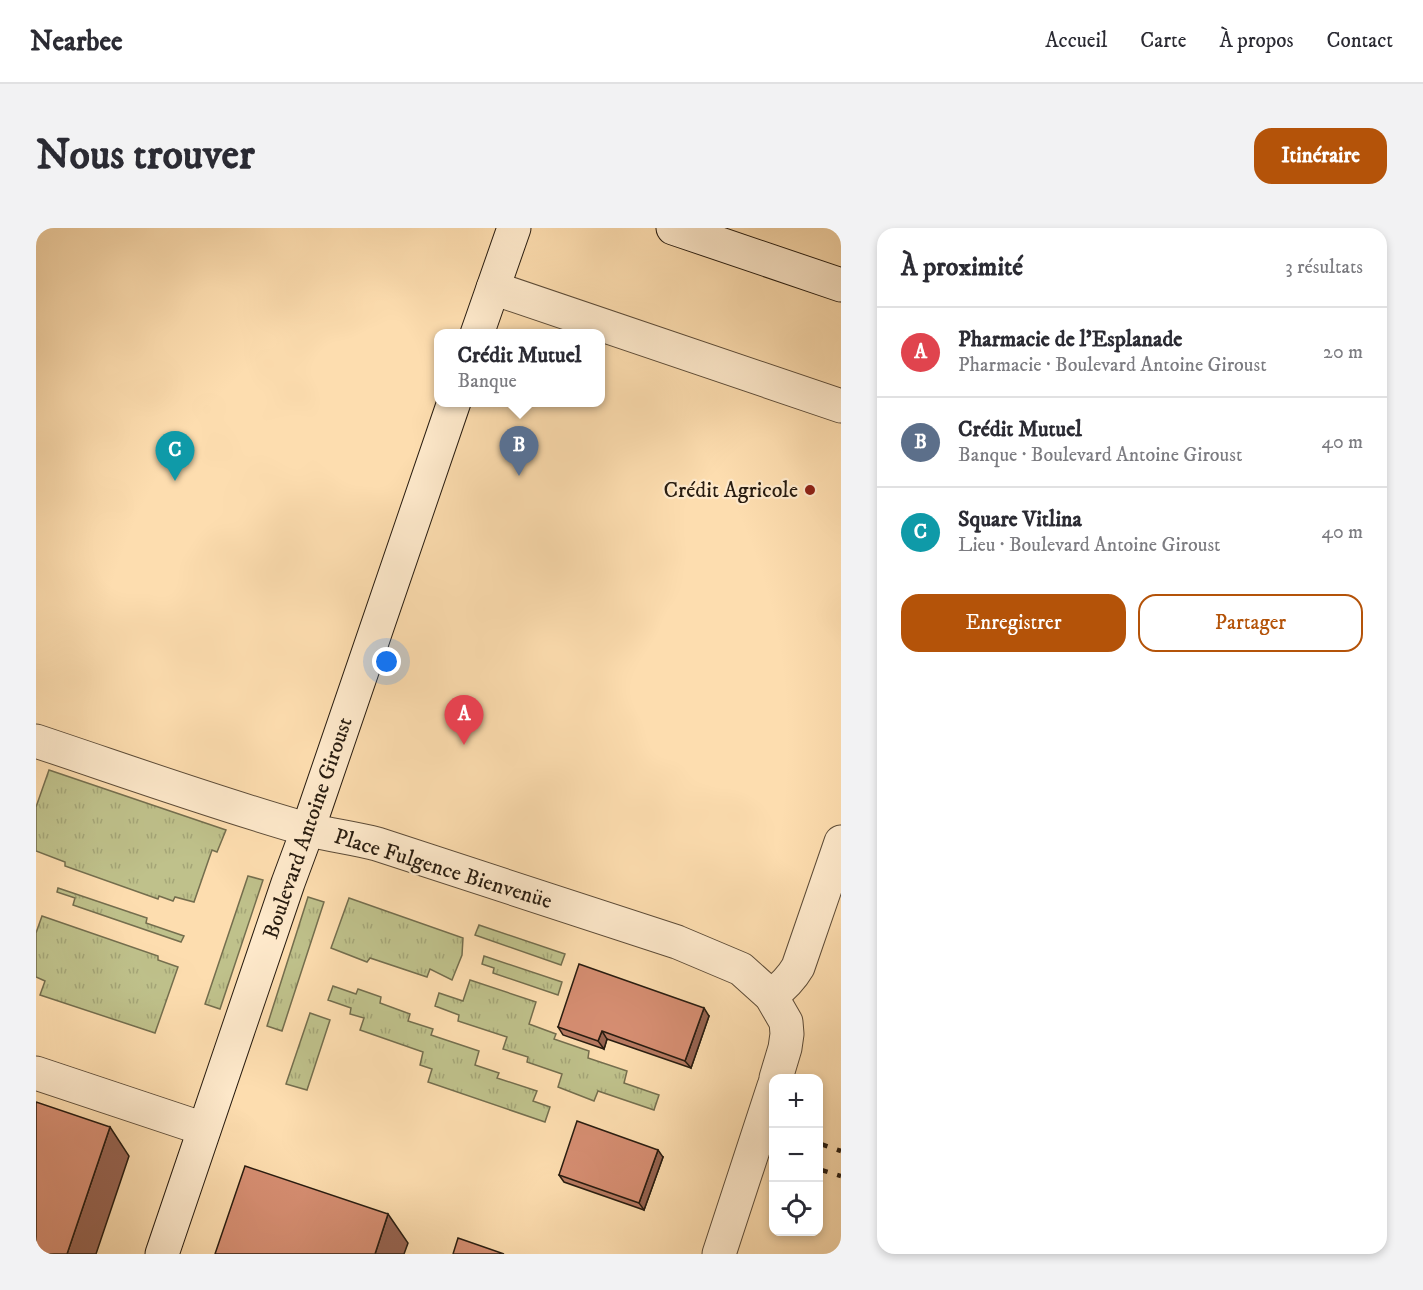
<!DOCTYPE html>
<html lang="fr">
<head>
<meta charset="utf-8">
<style>
	:root { --surface:#fff; --page:#f2f2f3; --text:#2b2b33; --muted:#7c7c81; --line:#e1e1e2; --accent:#b45309 }
	body { margin:0; font-family:"IM FELL DW Pica",serif; background:var(--page); color:var(--text) }
	.controls { position:absolute; right:18px; bottom:18px; display:grid; overflow:hidden; border-radius:12px; box-shadow:0 3px 9px #0003 }
	.controls button { width:54px; height:54px; display:grid; place-items:center; padding:0; border:0; border-bottom:2px solid var(--line); background:var(--surface); color:var(--text); font:30px sans-serif }
	.you { position:absolute; left:351px; top:434px; width:21px; height:21px; margin:-15px; border:4px solid #fff; border-radius:50%; background:#1a73e8; box-shadow:0 0 0 9px #1a73e833 }
	.badge { display:grid; place-items:center; width:39px; height:39px; border-radius:50%; background:var(--accent); color:#fff; font-size:20px; font-weight:700 }
	.pin { position:absolute; translate:-50% -50px; filter:drop-shadow(0 2px 3px #0008) }
	.pin::after { content:''; position:absolute; top:32px; width:21px; height:18px; background:inherit; clip-path:polygon(0 0,100% 0,50% 100%) }
	.popup { position:absolute; left:398px; top:101px; width:171px; height:78px; box-sizing:border-box; display:grid; place-content:center; border-radius:12px; background:var(--surface); filter:drop-shadow(0 2px 4px #0005); font-size:20px; white-space:nowrap; color:var(--muted) }
	.popup b { font-size:22px; color:var(--text) }
	.popup::after { content:''; position:absolute; left:50%; top:100%; margin-left:-12px; border:12px solid transparent; border-top-color:var(--surface) }
	.list { margin:0; padding:0; list-style:none }
	h2 { display:flex; justify-content:space-between; align-items:center; height:78px; margin:0; padding:0 24px; font-size:26px }
	h2 small { font-size:20px; font-weight:400; color:var(--muted) }
	.list li { display:grid; grid-template-columns:39px 1fr auto; gap:18px; align-items:center; box-sizing:border-box; height:90px; padding:0 24px; border-top:2px solid var(--line) }
	.list b { display:block; font-size:22px; white-space:nowrap }
	.list p { margin:0; font-size:20px; white-space:nowrap; color:var(--muted) }
	.list em { font-size:20px; font-style:normal; color:var(--muted) }
	.actions { display:flex; gap:12px; padding:18px 24px }
	.actions a { flex:1; padding:14px 0; border:2px solid var(--accent); border-radius:18px; text-align:center; font-size:21px; color:var(--accent) }
	.actions .main { background:var(--accent); color:#fff }
	.icon { flex:none; width:33px; height:33px; fill:none; stroke:currentColor; stroke-width:2; stroke-linecap:round; stroke-linejoin:round }
	.map { position:relative; flex:none; width:805px; height:1026px; overflow:hidden; border-radius:18px }
	header { display:flex; align-items:center; gap:36px; box-sizing:border-box; height:84px; padding:0 30px; background:var(--surface); border-bottom:2px solid var(--line) }
	header strong { font-size:28px }
	nav { display:flex; gap:33px; margin-inline-start:auto; font-size:21px }
	.intro { display:flex; align-items:center; justify-content:space-between; box-sizing:border-box; height:144px; padding:0 36px }
	h1 { margin:0; font-size:42px }
	.button { padding:15px 27px; border-radius:18px; background:var(--accent); color:#fff; font-size:21px; font-weight:700 }
	main { display:flex; gap:36px; padding:0 36px }
	aside { flex:1; background:var(--surface); border-radius:18px; box-shadow:0 3px 9px #0003 }
	.map>svg:first-child { display:block }
	.grass { fill:url(#grass-tufts); stroke:#746e4e; stroke-width:1.5 }
	.lines { fill:none; stroke-linecap:round; stroke-linejoin:round }
	.street-casing { stroke:#5d4c38; stroke-width:35 }
	.secondary-casing { stroke:#281c10; stroke-width:35 }
	.street { stroke:#fee9cb; stroke-width:33 }
	.secondary { stroke:#fee9cb; stroke-width:33 }
	.rail { stroke:#281c10; stroke-width:4.5; stroke-dasharray:10 10; stroke-linecap:butt }
	.wall { fill:#b87a62; stroke:#281c10; stroke-width:1.5 }
	.shaded-wall { fill:#966350; stroke:#281c10; stroke-width:1.5 }
	.building { fill:#d68e72; stroke:#281c10; stroke-width:1.5 }
	.poi-dot { fill:#8f2418; stroke:#fee9cb; stroke-width:2 }
	.labels { text-anchor:middle; dominant-baseline:central; stroke-width:4.5; stroke-linejoin:round; paint-order:stroke }
	.poi-label { font-size:22px; fill:#281c10; stroke:#fee9cb; text-anchor:end }
	.street-label { font-size:22px; fill:#281c10; stroke:#fee9cb }
</style>
</head>
<body>
<header>
<strong>Nearbee</strong>
<nav><a>Accueil</a><a>Carte</a><a>À propos</a><a>Contact</a></nav>
</header>
<div class="intro"><h1>Nous trouver</h1><a class="button">Itinéraire</a></div>
<main>
<div class="map">
<svg width="805" height="1026" viewBox="0 0 805 1026">
	<defs>
		<pattern id="grass-tufts" width="24" height="20" patternUnits="userSpaceOnUse" patternTransform="scale(1.5)"><rect width="24" height="20" fill="#bfc18b"/><path d="M3 7l-1-3M5 7V3M7 7l1-3M15 17l-1-3M17 17v-4M19 17l1-3" fill="none" stroke="#a4a577"/></pattern>
	</defs>
	<rect width="100%" height="100%" fill="#fdddaf"/>
	<filter id="stains"><feTurbulence type="fractalNoise" baseFrequency=".00333" numOctaves="4"/><feColorMatrix values="0 0 0 0 .2 0 0 0 0 .09 0 0 0 0 .02 0 0 0 .5 -.17"/></filter>
	<radialGradient id="worn" r=".72"><stop offset=".6" stop-color="#630" stop-opacity="0"/><stop offset="1" stop-color="#630" stop-opacity=".3"/></radialGradient>
	<g class="grass">
		<polygon points="13,542 190,602 181,624 176,622 158,674 139,669 137,673 123,668 122,671 29,638 29,634 0,623 0,579"/>
		<polygon points="212,648 227,652 184,781 169,776"/>
		<polygon points="22,660 111,690 110,695 148,708 145,714 37,677 39,670 21,664"/>
		<polygon points="272,669 288,674 246,803 231,798"/>
		<polygon points="313,670 427,710 426,727 416,752 394,741 391,749 334,730 331,734 295,720"/>
		<polygon points="6,688 122,728 122,732 142,739 119,805 4,767 9,753 0,749 0,705"/>
		<polygon points="443,697 529,726 525,737 439,707"/>
		<polygon points="448,728 526,754 522,767 457,745 458,740 446,736"/>
		<polygon points="434,752 500,774 493,796 520,806 518,811 553,823 552,830 591,843 588,855 623,867 618,882 562,863 558,873 522,859 526,846 491,834 492,829 467,821 471,809 422,793 423,787 399,778 403,765 427,773"/>
		<polygon points="297,758 320,766 322,761 345,769 344,775 374,786 372,793 397,801 395,807 443,823 439,837 463,845 461,850 501,863 497,873 514,879 509,894 392,854 396,841 384,837 387,824 324,802 328,790 314,786 315,780 292,772"/>
		<polygon points="274,785 294,792 271,862 250,856"/>
	</g>
	<g class="lines">
		<defs>
			<g id="street">
				<polyline points="457,60 805,178"/>
				<path d="M 0,513 C 90,543 179,575 270,601 C 293,607 318,610 341,616 L 641,714 L 705,741 L 735,768 L 750,794 L 751,806 L 749,820 L 740,850"/>
				<path d="M 735,768 C 747,759 755,751 762,739 L 805,614"/>
				<polyline points="0,845 168,901"/>
				<polyline points="683,1026 738,858"/>
			</g>
			<g id="secondary">
				<polyline points="637,0 805,57"/>
				<polyline points="441,106 478,0"/>
				<polyline points="126,1026 252,655 272,601 418,174"/>
			</g>
		</defs>
		<use href="#street" class="street-casing"/>
		<use href="#secondary" class="secondary-casing"/>
		<use href="#street" class="street"/>
		<use href="#secondary" class="secondary"/>
		<g class="rail">
			<polyline points="782,915 805,923"/>
			<polyline points="782,941 805,948"/>
		</g>
	</g>
	<g class="wall">
		<polygon points="673,788 655,840 571,811 568,821 527,807 522,799"/>
		<polygon points="627,929 608,982 528,954 523,947"/>
	</g>
	<g class="shaded-wall">
		<polygon points="668,780 673,788 655,840 649,833"/>
		<polygon points="566,803 571,811 568,821 562,813"/>
		<polygon points="74,899 93,928 60,1026 31,1026"/>
		<polygon points="622,922 627,929 608,982 603,975"/>
		<polygon points="352,986 372,1015 368,1026 339,1026"/>
	</g>
	<g class="building">
		<polygon points="543,736 668,780 649,833 566,803 562,813 522,799"/>
		<polygon points="0,874 74,899 31,1026 0,1026"/>
		<polygon points="541,893 622,922 603,975 523,947"/>
		<polygon points="209,938 352,986 339,1026 179,1026"/>
		<polygon points="422,1010 468,1026 417,1026"/>
	</g>
	<circle class="poi-dot" cx="774" cy="262" r="6"/>
	<g class="labels">
		<g class="poi-label">
			<text x="762" y="262">Crédit Agricole</text>
		</g>
		<g class="street-label">
			<text transform="translate(272 600) rotate(-71)">Boulevard Antoine Giroust</text>
			<text transform="translate(407 641) rotate(17)">Place Fulgence Bienvenüe</text>
		</g>
	</g>
	<rect width="100%" height="100%" filter="url(#stains)"/>
	<rect width="100%" height="100%" fill="url(#worn)"/>
</svg>
<div class="controls">
<button>+</button>
<button>−</button>
<button><svg class="icon" aria-label="locate" viewBox="0 0 24 24"><circle cx="12" cy="12" r="6"/><path d="M12 2v4M12 18v4M2 12h4M18 12h4"/></svg></button>
</div>
<div class="you"></div>
<div class="pin badge" style="left:428px;top:517px;background:#e0444e">A</div>
<div class="pin badge" style="left:483px;top:248px;background:#5c6f8a">B</div>
<div class="popup"><b>Crédit Mutuel</b>Banque</div>
<div class="pin badge" style="left:139px;top:253px;background:#0f9aa8">C</div>
</div>
<aside>
<h2>À proximité<small>3 résultats</small></h2>
<ul class="list">
<li><span class="badge" style="background:#e0444e">A</span><div><b>Pharmacie de l'Esplanade</b><p>Pharmacie · Boulevard Antoine Giroust</p></div><em>20 m</em></li>
<li><span class="badge" style="background:#5c6f8a">B</span><div><b>Crédit Mutuel</b><p>Banque · Boulevard Antoine Giroust</p></div><em>40 m</em></li>
<li><span class="badge" style="background:#0f9aa8">C</span><div><b>Square Vitlina</b><p>Lieu · Boulevard Antoine Giroust</p></div><em>40 m</em></li>
</ul>
<div class="actions"><a class="main">Enregistrer</a><a>Partager</a></div>
</aside>
</main>
</body>
</html>
